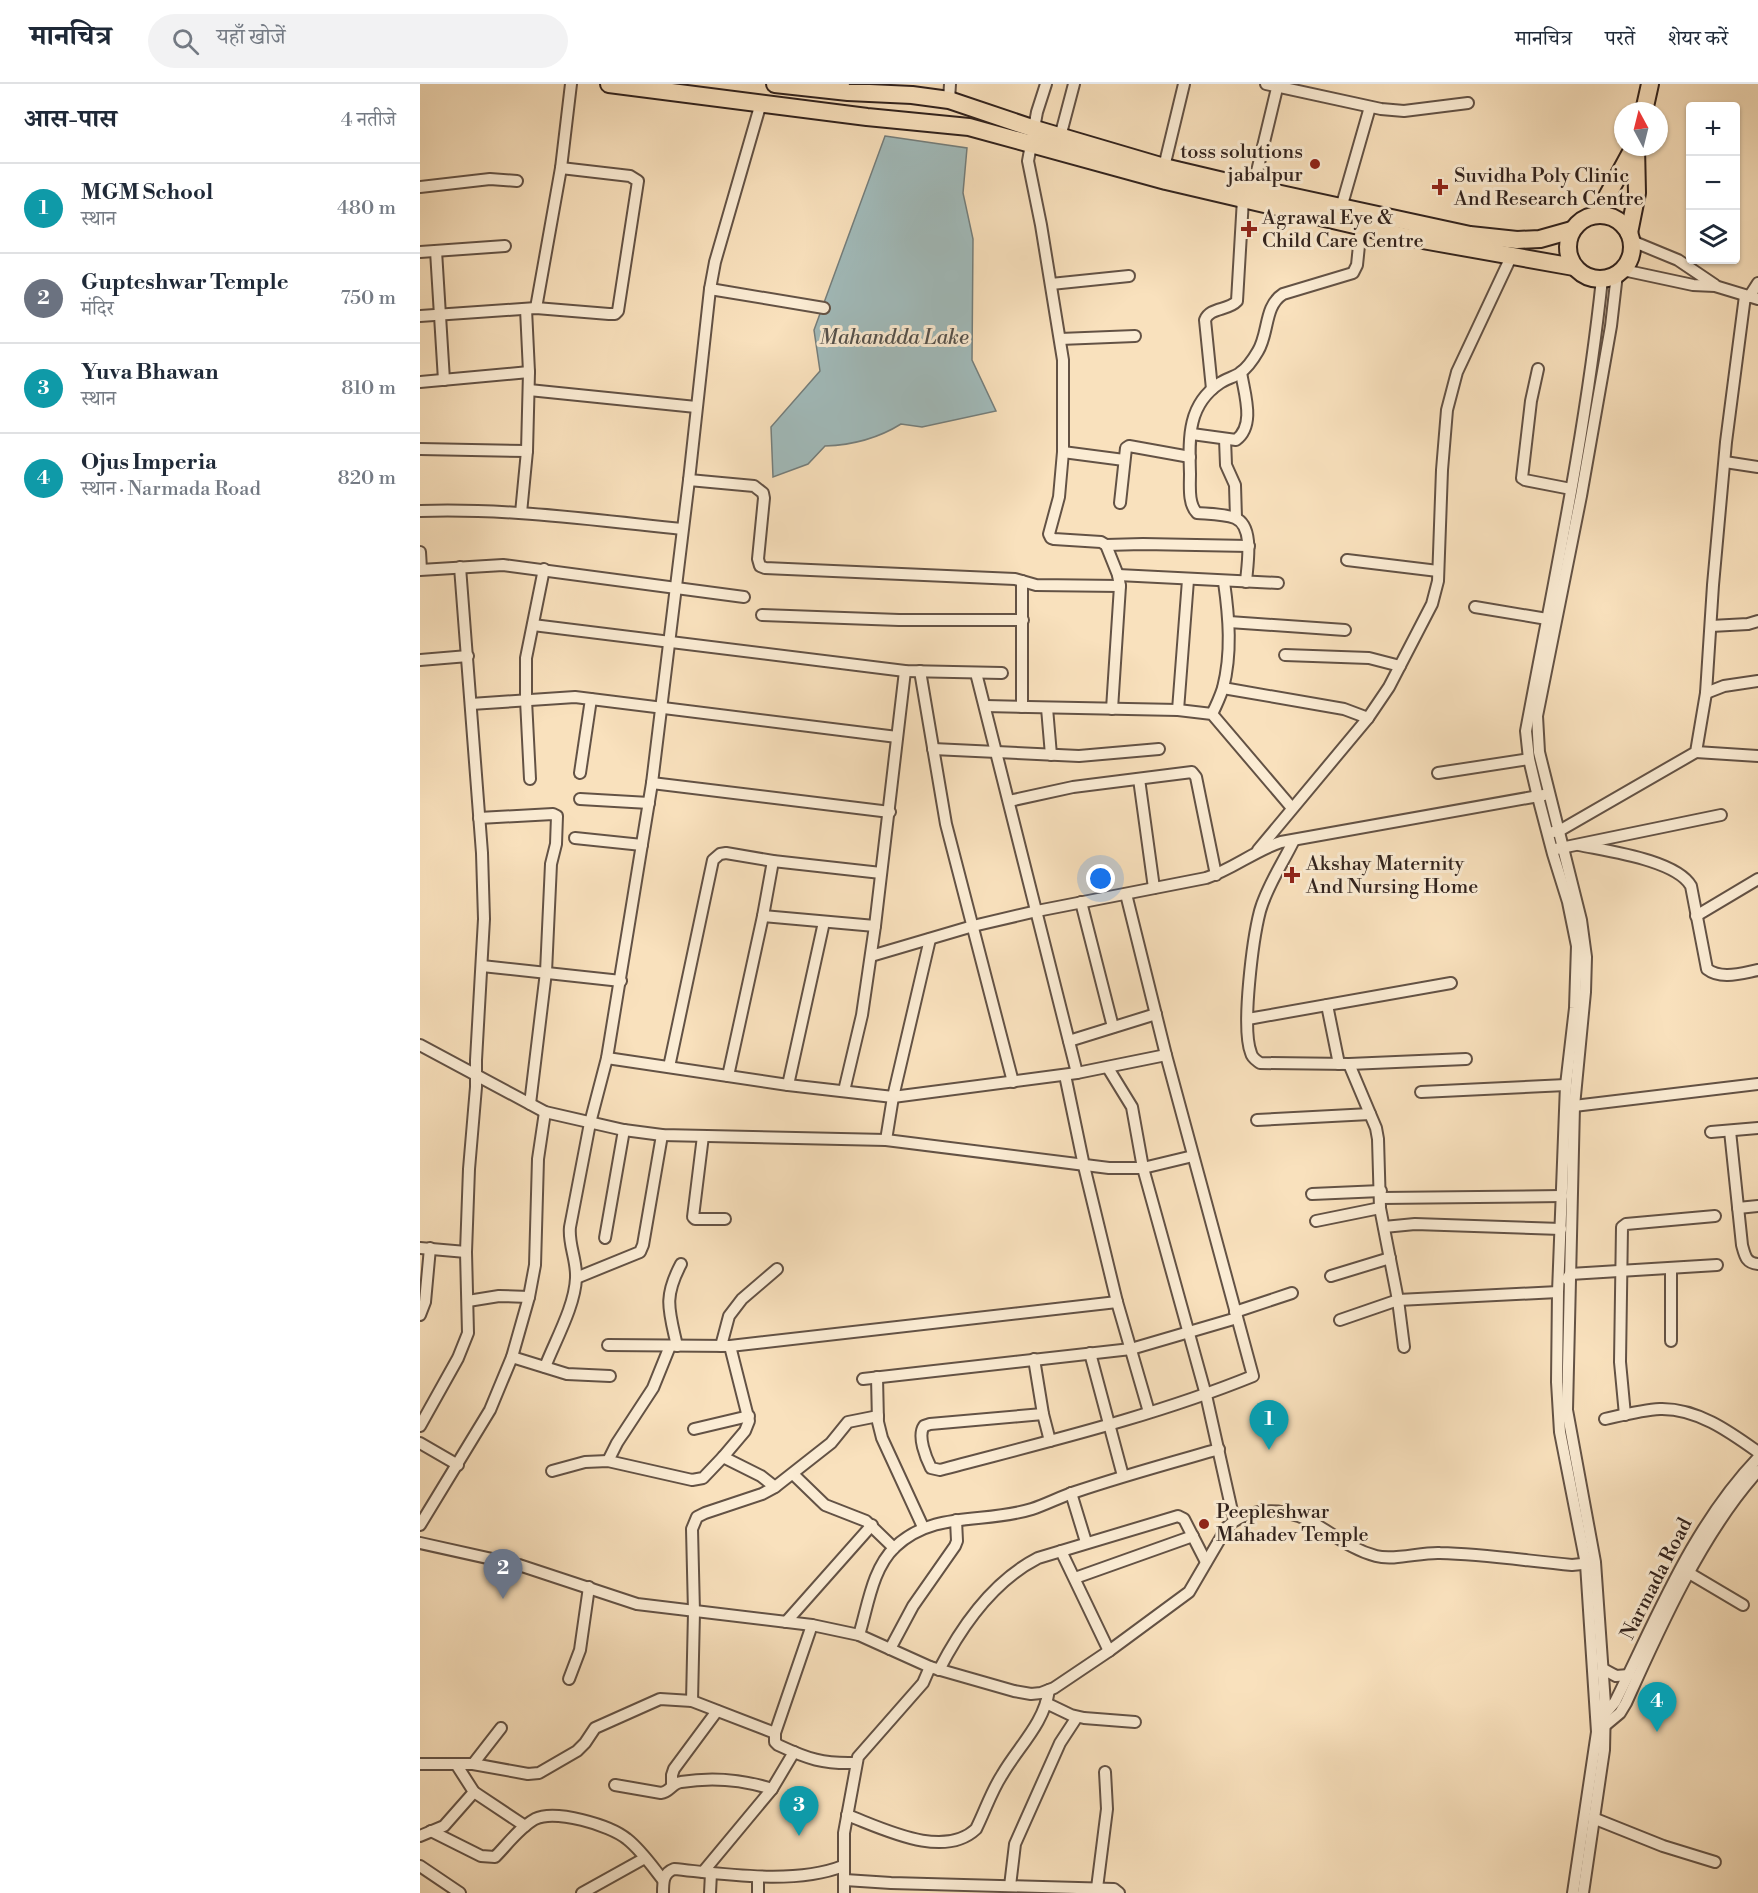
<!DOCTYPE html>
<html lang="hi">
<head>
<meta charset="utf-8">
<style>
	:root { --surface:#fff; --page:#f2f2f3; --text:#1f2937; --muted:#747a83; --line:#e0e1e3; --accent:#8f2418 }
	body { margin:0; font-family:"Libre Bodoni","Noto Serif Devanagari",serif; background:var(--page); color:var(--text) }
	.controls { position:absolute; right:18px; top:18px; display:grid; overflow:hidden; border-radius:6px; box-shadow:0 2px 4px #0004 }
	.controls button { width:54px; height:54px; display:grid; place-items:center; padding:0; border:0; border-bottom:2px solid var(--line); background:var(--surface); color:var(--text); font:30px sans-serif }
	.compass { position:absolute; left:1194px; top:18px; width:54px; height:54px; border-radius:50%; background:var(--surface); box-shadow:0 2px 4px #0004; rotate:353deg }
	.you { position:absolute; left:681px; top:795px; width:21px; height:21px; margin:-15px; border:4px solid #fff; border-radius:50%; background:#1a73e8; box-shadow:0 0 0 9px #1a73e833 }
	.badge { display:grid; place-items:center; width:39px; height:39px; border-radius:50%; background:var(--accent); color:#fff; font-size:20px; font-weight:700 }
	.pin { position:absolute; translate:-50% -50px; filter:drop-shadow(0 2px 3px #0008) }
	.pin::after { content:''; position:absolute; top:32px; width:21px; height:18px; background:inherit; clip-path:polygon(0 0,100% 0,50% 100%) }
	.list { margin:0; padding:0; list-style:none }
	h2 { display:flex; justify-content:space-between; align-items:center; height:78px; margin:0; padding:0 24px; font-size:26px }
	h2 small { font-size:20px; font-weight:400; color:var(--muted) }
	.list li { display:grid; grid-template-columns:39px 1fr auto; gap:18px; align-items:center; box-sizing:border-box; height:90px; padding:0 24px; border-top:2px solid var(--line) }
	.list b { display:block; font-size:22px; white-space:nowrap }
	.list p { margin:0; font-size:20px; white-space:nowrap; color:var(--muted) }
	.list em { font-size:20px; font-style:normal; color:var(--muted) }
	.icon { flex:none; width:33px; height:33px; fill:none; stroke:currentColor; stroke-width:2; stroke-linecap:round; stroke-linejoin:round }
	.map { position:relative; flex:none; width:1338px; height:1809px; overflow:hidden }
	header { display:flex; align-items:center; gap:36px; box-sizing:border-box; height:84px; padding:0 30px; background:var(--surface); border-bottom:2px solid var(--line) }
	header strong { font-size:28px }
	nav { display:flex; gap:33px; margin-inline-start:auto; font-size:21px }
	.search { width:420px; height:54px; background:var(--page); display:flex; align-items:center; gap:15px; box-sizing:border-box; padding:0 21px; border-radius:33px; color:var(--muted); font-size:22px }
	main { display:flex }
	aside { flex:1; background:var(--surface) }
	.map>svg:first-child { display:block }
	.water { fill:#a1bbbb; stroke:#747e7c; stroke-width:1.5 }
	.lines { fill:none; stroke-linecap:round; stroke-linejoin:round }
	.minor-casing { stroke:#635245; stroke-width:14 }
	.highway-casing { stroke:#31221d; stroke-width:20 }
	.minor { stroke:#fbecd4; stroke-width:10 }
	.highway { stroke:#f9e1bd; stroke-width:16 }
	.poi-dot { fill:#8f2418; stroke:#fbecd4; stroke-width:2 }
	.labels { text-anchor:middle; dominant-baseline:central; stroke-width:6; stroke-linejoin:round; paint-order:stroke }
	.poi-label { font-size:20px; fill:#31221d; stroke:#fbecd4; text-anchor:start }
	.street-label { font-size:20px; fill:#31221d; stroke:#fbecd4 }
	.water-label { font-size:21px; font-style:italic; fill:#53504c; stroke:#fbecd4 }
</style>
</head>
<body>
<header>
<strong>मानचित्र</strong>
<div class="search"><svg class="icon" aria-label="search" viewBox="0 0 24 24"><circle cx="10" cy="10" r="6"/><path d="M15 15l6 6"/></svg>यहाँ खोजें</div>
<nav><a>मानचित्र</a><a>परतें</a><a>शेयर करें</a></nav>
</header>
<main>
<aside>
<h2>आस-पास<small>4 नतीजे</small></h2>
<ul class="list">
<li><span class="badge" style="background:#0f9aa8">1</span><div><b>MGM School</b><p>स्थान</p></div><em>480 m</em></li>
<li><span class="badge" style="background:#6b7280">2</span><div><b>Gupteshwar Temple</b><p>मंदिर</p></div><em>750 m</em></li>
<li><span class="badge" style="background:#0f9aa8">3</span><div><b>Yuva Bhawan</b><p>स्थान</p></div><em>810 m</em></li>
<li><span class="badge" style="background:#0f9aa8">4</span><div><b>Ojus Imperia</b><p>स्थान · Narmada Road</p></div><em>820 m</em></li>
</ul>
</aside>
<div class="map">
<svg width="1338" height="1809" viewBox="0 0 1338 1809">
	<rect width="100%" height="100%" fill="#f9e1bd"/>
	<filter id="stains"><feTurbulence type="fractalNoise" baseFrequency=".00333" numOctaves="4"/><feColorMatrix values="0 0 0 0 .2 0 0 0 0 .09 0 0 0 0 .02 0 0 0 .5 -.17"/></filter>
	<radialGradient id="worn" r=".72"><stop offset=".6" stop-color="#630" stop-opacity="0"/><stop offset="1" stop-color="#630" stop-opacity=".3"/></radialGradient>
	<path class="water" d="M 465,52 L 547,64 L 543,109 L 553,155 L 552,276 L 576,327 L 502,343 L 481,340 C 457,355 433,361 405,362 L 388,380 L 353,393 L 351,343 L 400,287 L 394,246 Z"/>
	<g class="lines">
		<defs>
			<g id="minor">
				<polyline points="626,0 617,28 608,77 621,141 643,276 643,368 639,413 629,450 631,454 634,455 681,458 686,461 698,491 700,502 692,625"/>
				<polyline points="846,0 961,25 984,27 1048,19"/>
				<polyline points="529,16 530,0"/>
				<polyline points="640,53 654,0"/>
				<polyline points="744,83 764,0"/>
				<polyline points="0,103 70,95 97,97"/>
				<polyline points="833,104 858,0"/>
				<polyline points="921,124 950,23"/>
				<polyline points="1212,157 1258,176 1295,201"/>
				<polyline points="16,167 24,296"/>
				<polyline points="0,168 85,162"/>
				<polyline points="1203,186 1273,201 1295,202 1338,215"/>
				<polyline points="631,200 709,192"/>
				<polyline points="290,205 404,224"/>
				<polyline points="1329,213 1338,199"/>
				<polyline points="116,224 141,84 151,0"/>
				<polyline points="0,232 116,224 189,230 195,230 198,227 218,97 210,92 141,84"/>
				<polyline points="640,255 715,252"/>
				<polyline points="1118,285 1111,317 1102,394 1105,396 1151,405"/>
				<polyline points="0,298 109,288"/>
				<path d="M 792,305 L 785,236 C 790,223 808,227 817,217 L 823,115"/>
				<polyline points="109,306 276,323"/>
				<path d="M 772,350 L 816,356 C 836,341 824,309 821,288"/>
				<polyline points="805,355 806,381 815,401 816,434"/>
				<polyline points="0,365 107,367"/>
				<polyline points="643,368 704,376"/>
				<polyline points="1305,378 1338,383"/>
				<polyline points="269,396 334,402 343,409 344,414 338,475 340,482 345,484 595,495 616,501 700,502"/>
				<polyline points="700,419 706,364 709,362 770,373"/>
				<path d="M 0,427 C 88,424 175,436 262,445"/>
				<polyline points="101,429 107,367 109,288 106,225"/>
				<polyline points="686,461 723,460 829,462"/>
				<polyline points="0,468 1,485"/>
				<polyline points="927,476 1018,487"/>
				<polyline points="0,486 83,481 324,513"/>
				<polyline points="698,491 858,499"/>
				<path d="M 826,498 C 827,482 835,442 815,434 C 804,430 789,430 777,429 C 768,420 770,402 770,390 C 769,354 767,321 800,299 C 806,295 814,293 820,289 C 827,284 834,274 838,267 C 849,249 844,222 863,210 L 933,189 L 937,181 L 941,142"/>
				<polyline points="1055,523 1127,535"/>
				<polyline points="342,531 479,536 603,536"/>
				<polyline points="809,538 925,546"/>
				<polyline points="113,541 485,587 582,589"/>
				<polyline points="1291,542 1328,540 1338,537"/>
				<polyline points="865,571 949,574 980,582"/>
				<polyline points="0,576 48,572"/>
				<polyline points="500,587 526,740 593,998"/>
				<polyline points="556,589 657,989"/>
				<polyline points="803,604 924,625 948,634"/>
				<polyline points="1286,609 1304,602 1338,597"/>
				<polyline points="51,620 155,613 477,653"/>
				<polyline points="565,622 758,626 792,630 872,724"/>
				<polyline points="602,623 602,497"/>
				<polyline points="627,624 631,671"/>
				<polyline points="758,626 768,496"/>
				<path d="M 792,630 C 796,622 800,613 803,604 C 812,569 809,533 804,498"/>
				<polyline points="513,665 659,672 739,665"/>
				<polyline points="1276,668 1338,672"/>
				<polyline points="160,689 171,615"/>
				<polyline points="1018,689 1109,675"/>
				<polyline points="110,695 106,616 106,574 124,485"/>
				<polyline points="719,695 734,804"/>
				<polyline points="232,699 470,728"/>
				<polyline points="160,715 229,719"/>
				<polyline points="589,717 653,703 772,688 776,693 796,791"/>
				<polyline points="59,734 133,730 137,732 136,760 131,780 126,888 110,1020"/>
				<polyline points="1133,748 1139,747 1276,668 1286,609 1293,501 1306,358 1325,212"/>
				<polyline points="155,754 222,761"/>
				<path d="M 874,756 C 863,779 847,802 840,827 C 833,854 821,944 831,969 C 832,974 836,976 840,979 L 929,980 L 1046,975"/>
				<path d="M 1159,761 C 1187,767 1256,776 1271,802 L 1287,885 C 1301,896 1322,889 1338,886"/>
				<polyline points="1136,765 1301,731"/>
				<polyline points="838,766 948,634 969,603 1012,520 1018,497 1022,386 1027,326 1037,288 1091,173"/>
				<polyline points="661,818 693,943"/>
				<polyline points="343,832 455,842"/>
				<polyline points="1276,832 1338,795"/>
				<path d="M 451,872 L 553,842 L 617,827 L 786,794 C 813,785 834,767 861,758 L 1124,711"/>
				<polyline points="62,882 201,897"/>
				<polyline points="907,921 919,980"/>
				<polyline points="828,935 1031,899"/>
				<polyline points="649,957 736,930"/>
				<polyline points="0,961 125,1028 204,1046 242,1051 466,1056 689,1084 723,1084 773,1072"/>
				<polyline points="187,974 368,1001 473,1013 657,989 746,971"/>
				<polyline points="929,980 956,1044 958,1055 960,1124 978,1216 984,1263"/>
				<polyline points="249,983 293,776 300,770 306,769 353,777 461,789"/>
				<polyline points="688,984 712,1023 723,1084 786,1311 814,1436"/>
				<polyline points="645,991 664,1082 697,1218 729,1328"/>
				<polyline points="308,992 343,832 353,777"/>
				<polyline points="368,1001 404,838"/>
				<polyline points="424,1007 442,931 455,842 485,587"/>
				<polyline points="1001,1008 1146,1001"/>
				<polyline points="1154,1022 1338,1000"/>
				<polyline points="837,1036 950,1030"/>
				<path d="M 1310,1047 L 1322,1161 C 1325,1172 1326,1179 1338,1180"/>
				<polyline points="1291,1048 1338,1044"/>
				<polyline points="283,1052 273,1133 275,1135 305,1135"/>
				<polyline points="466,1056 473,1013 510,855"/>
				<polyline points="892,1110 961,1107"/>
				<polyline points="961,1114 1142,1112"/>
				<polyline points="1318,1124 1338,1122"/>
				<polyline points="896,1137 960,1124"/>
				<polyline points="964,1143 995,1140 1141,1145"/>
				<polyline points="185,1154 204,1046"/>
				<polyline points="0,1164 46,1168"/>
				<polyline points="1251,1184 1251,1257"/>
				<polyline points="911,1192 970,1174"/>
				<polyline points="156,1194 220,1168 223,1161 242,1051"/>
				<polyline points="1147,1195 1150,1190 1297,1181"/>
				<polyline points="48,1217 79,1212 109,1213"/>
				<polyline points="815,1228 872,1209"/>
				<polyline points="0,1231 5,1218 10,1164"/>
				<polyline points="920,1236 978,1216 1138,1208"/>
				<polyline points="188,1261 310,1262 697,1218"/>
				<path d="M 257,1262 C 249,1226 243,1214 261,1180"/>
				<polyline points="301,1262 309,1232 322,1215 357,1185"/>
				<polyline points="670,1269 703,1392"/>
				<polyline points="92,1273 147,1290 190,1292"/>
				<polyline points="614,1275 623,1330 630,1357"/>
				<path d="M 125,1283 C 135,1257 155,1222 156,1194 C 157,1176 148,1160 150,1143 L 170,1039 L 187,974 L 232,699 L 269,396 L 290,205 L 295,178 L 341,19"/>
				<polyline points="457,1293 458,1338 462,1354 503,1443"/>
				<polyline points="443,1295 711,1265 817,1234"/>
				<path d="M 623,1330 L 510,1340 L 504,1342 C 497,1352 506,1374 511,1384 L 520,1386 C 625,1358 732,1333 833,1292 L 746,971 L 706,810"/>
				<polyline points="1205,1331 1200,1278 1202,1143 1206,1140 1295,1132"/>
				<path d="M 1185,1335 C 1203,1331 1222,1326 1240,1325 C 1277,1324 1310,1348 1338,1368"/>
				<polyline points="0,1342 38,1274 48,1249 46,1168 49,1085 56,1003 56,976 64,835 62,769 40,483"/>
				<polyline points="274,1345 329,1332"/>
				<polyline points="0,1359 38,1381"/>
				<polyline points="303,1373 341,1392 355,1403"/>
				<polyline points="188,1377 197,1359 233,1304 250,1262"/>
				<polyline points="132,1387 165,1378 188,1377 272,1396 283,1394 303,1373 325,1347 329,1337 310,1262"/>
				<polyline points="373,1390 405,1421 446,1437 474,1464"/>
				<polyline points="651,1409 666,1458"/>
				<polyline points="0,1441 70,1326 92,1273 109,1213 115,1181 118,1075 125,1028"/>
				<path d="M 0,1459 L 99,1481 L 217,1520 L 392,1541 L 439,1551 L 510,1583 L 594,1607 L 611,1610 L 621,1609 L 634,1604 L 689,1567 L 769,1508 L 807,1443 C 816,1434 826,1430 839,1428 C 891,1421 911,1460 956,1472 C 974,1477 1001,1468 1020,1469 C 1064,1470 1108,1477 1152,1481 L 1172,1479"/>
				<polyline points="641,1467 689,1567"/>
				<polyline points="1269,1489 1323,1521"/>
				<polyline points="655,1494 773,1452"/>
				<polyline points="366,1538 452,1441"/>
				<path d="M 392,1541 L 355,1649 L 355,1658 L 358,1661 C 388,1675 403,1680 435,1679"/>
				<path d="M 439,1551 C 448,1522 452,1485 475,1463 C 514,1426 565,1440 612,1425 C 627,1420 640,1413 655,1408 C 702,1392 750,1379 799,1365"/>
				<polyline points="470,1565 493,1522 535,1462 537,1457 536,1436"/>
				<polyline points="1183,1585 1196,1592 1209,1591"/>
				<path d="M 519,1586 C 542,1541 573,1497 618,1474 L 758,1432 L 764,1435 L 786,1478"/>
				<polyline points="149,1595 160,1566 169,1503"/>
				<polyline points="272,1617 274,1528 272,1445 277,1433 285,1429 342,1410 355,1403 411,1359 428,1338 458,1332"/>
				<polyline points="626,1619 651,1631 664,1634 715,1638"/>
				<path d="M 1183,1632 L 1195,1618 C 1237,1534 1272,1443 1338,1374"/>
				<path d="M 1182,1644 L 1200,1629 L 1206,1619 C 1240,1543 1282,1449 1338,1387"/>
				<polyline points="0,1680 53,1680 108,1690 119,1689 157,1667 165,1659 175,1644 240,1615 272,1617 355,1649"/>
				<polyline points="36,1680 54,1708 105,1742"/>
				<polyline points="53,1680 81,1644"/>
				<path d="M 195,1701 L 241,1709 C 250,1708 252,1699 261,1698 C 291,1693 324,1696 352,1705"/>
				<polyline points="252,1701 252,1691 254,1685 297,1627"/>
				<path d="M 427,1731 C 462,1744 523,1776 556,1745 C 565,1727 571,1708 582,1691 C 598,1663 624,1640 629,1606"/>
				<polyline points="1173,1734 1243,1762 1295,1778"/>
				<path d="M 11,1747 L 61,1772 L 75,1773 C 87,1761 99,1744 115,1735 C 135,1725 190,1741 207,1755 C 221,1766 232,1782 243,1796"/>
				<polyline points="0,1752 24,1742 54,1708"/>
				<polyline points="0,1782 40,1809"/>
				<polyline points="283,1788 352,1705 374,1668"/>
				<polyline points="425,1796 471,1799 694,1805 699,1809"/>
				<polyline points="590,1802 595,1760 640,1659 657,1633"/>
				<polyline points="677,1804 687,1725 685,1688"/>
				<polyline points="162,1809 225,1774"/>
				<path d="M 243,1809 C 243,1798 243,1789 254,1785 C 305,1790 375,1801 423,1782"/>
				<polyline points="290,1809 291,1789"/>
				<polyline points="338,1809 338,1793"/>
				<polyline points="424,1809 424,1749 438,1673 503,1599 510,1583"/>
				<path d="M 1153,1809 L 1177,1648 L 1166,1480 L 1140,1348 L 1137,1298 L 1138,1208 L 1146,1001 L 1155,924 L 1157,862 L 1148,818 L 1133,770 L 1118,713 L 1109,675 L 1106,647 C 1134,497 1166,347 1182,195"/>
				<polyline points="1163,1809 1184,1666 1185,1620 1175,1478 1147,1326 1154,1022 1165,908 1166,873 1161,836 1119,668 1117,632 1161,412 1191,242 1197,190"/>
			</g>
			<g id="highway">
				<polyline points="189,0 447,33 549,43 746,97 823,115 986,153 1154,183"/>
				<polyline points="355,0 428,8 492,11 529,16 615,45 744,83 833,104 1050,151 1097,156 1120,155 1152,146"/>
				<polyline points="1224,27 1230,0"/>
				<circle cx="1180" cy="163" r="32"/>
				<polyline points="1177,131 1210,70 1216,66"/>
				<polyline points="1209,149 1217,109 1216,63"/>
			</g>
		</defs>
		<use href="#minor" class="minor-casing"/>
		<use href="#highway" class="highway-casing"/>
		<use href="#minor" class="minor"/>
		<use href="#highway" class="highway"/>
	</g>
	<g class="poi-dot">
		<circle cx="895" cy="80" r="6"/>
		<path d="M1017 94h6v6h6v6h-6v6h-6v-6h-6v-6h6z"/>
		<path d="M826 136h6v6h6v6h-6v6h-6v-6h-6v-6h6z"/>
		<path d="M869 782h6v6h6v6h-6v6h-6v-6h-6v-6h6z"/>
		<circle cx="784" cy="1440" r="6"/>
	</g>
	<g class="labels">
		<g class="poi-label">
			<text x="883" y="68" text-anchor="end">toss solutions<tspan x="883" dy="23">jabalpur</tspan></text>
			<text x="1034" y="92">Suvidha Poly Clinic<tspan x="1034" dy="23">And Research Centre</tspan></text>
			<text x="842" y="134">Agrawal Eye &amp;<tspan x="842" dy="23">Child Care Centre</tspan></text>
			<text x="886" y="780">Akshay Maternity<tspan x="886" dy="23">And Nursing Home</tspan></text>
			<text x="796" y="1428">Peepleshwar<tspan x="796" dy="23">Mahadev Temple</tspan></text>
		</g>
		<g class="street-label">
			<text transform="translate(1237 1495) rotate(-63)">Narmada Road</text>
		</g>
		<g class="water-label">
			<text x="474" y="254">Mahandda Lake</text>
		</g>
	</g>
	<rect width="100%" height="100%" filter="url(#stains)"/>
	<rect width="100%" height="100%" fill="url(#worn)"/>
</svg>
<div class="controls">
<button>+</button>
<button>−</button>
<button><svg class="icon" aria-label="layers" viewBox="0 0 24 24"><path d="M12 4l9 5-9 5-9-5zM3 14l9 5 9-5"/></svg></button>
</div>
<svg class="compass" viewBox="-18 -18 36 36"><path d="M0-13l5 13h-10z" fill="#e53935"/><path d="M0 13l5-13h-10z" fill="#747a83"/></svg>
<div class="you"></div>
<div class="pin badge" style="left:849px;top:1366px;background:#0f9aa8">1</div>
<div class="pin badge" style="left:83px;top:1515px;background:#6b7280">2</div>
<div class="pin badge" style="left:379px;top:1752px;background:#0f9aa8">3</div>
<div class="pin badge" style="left:1237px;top:1648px;background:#0f9aa8">4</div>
</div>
</main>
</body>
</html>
